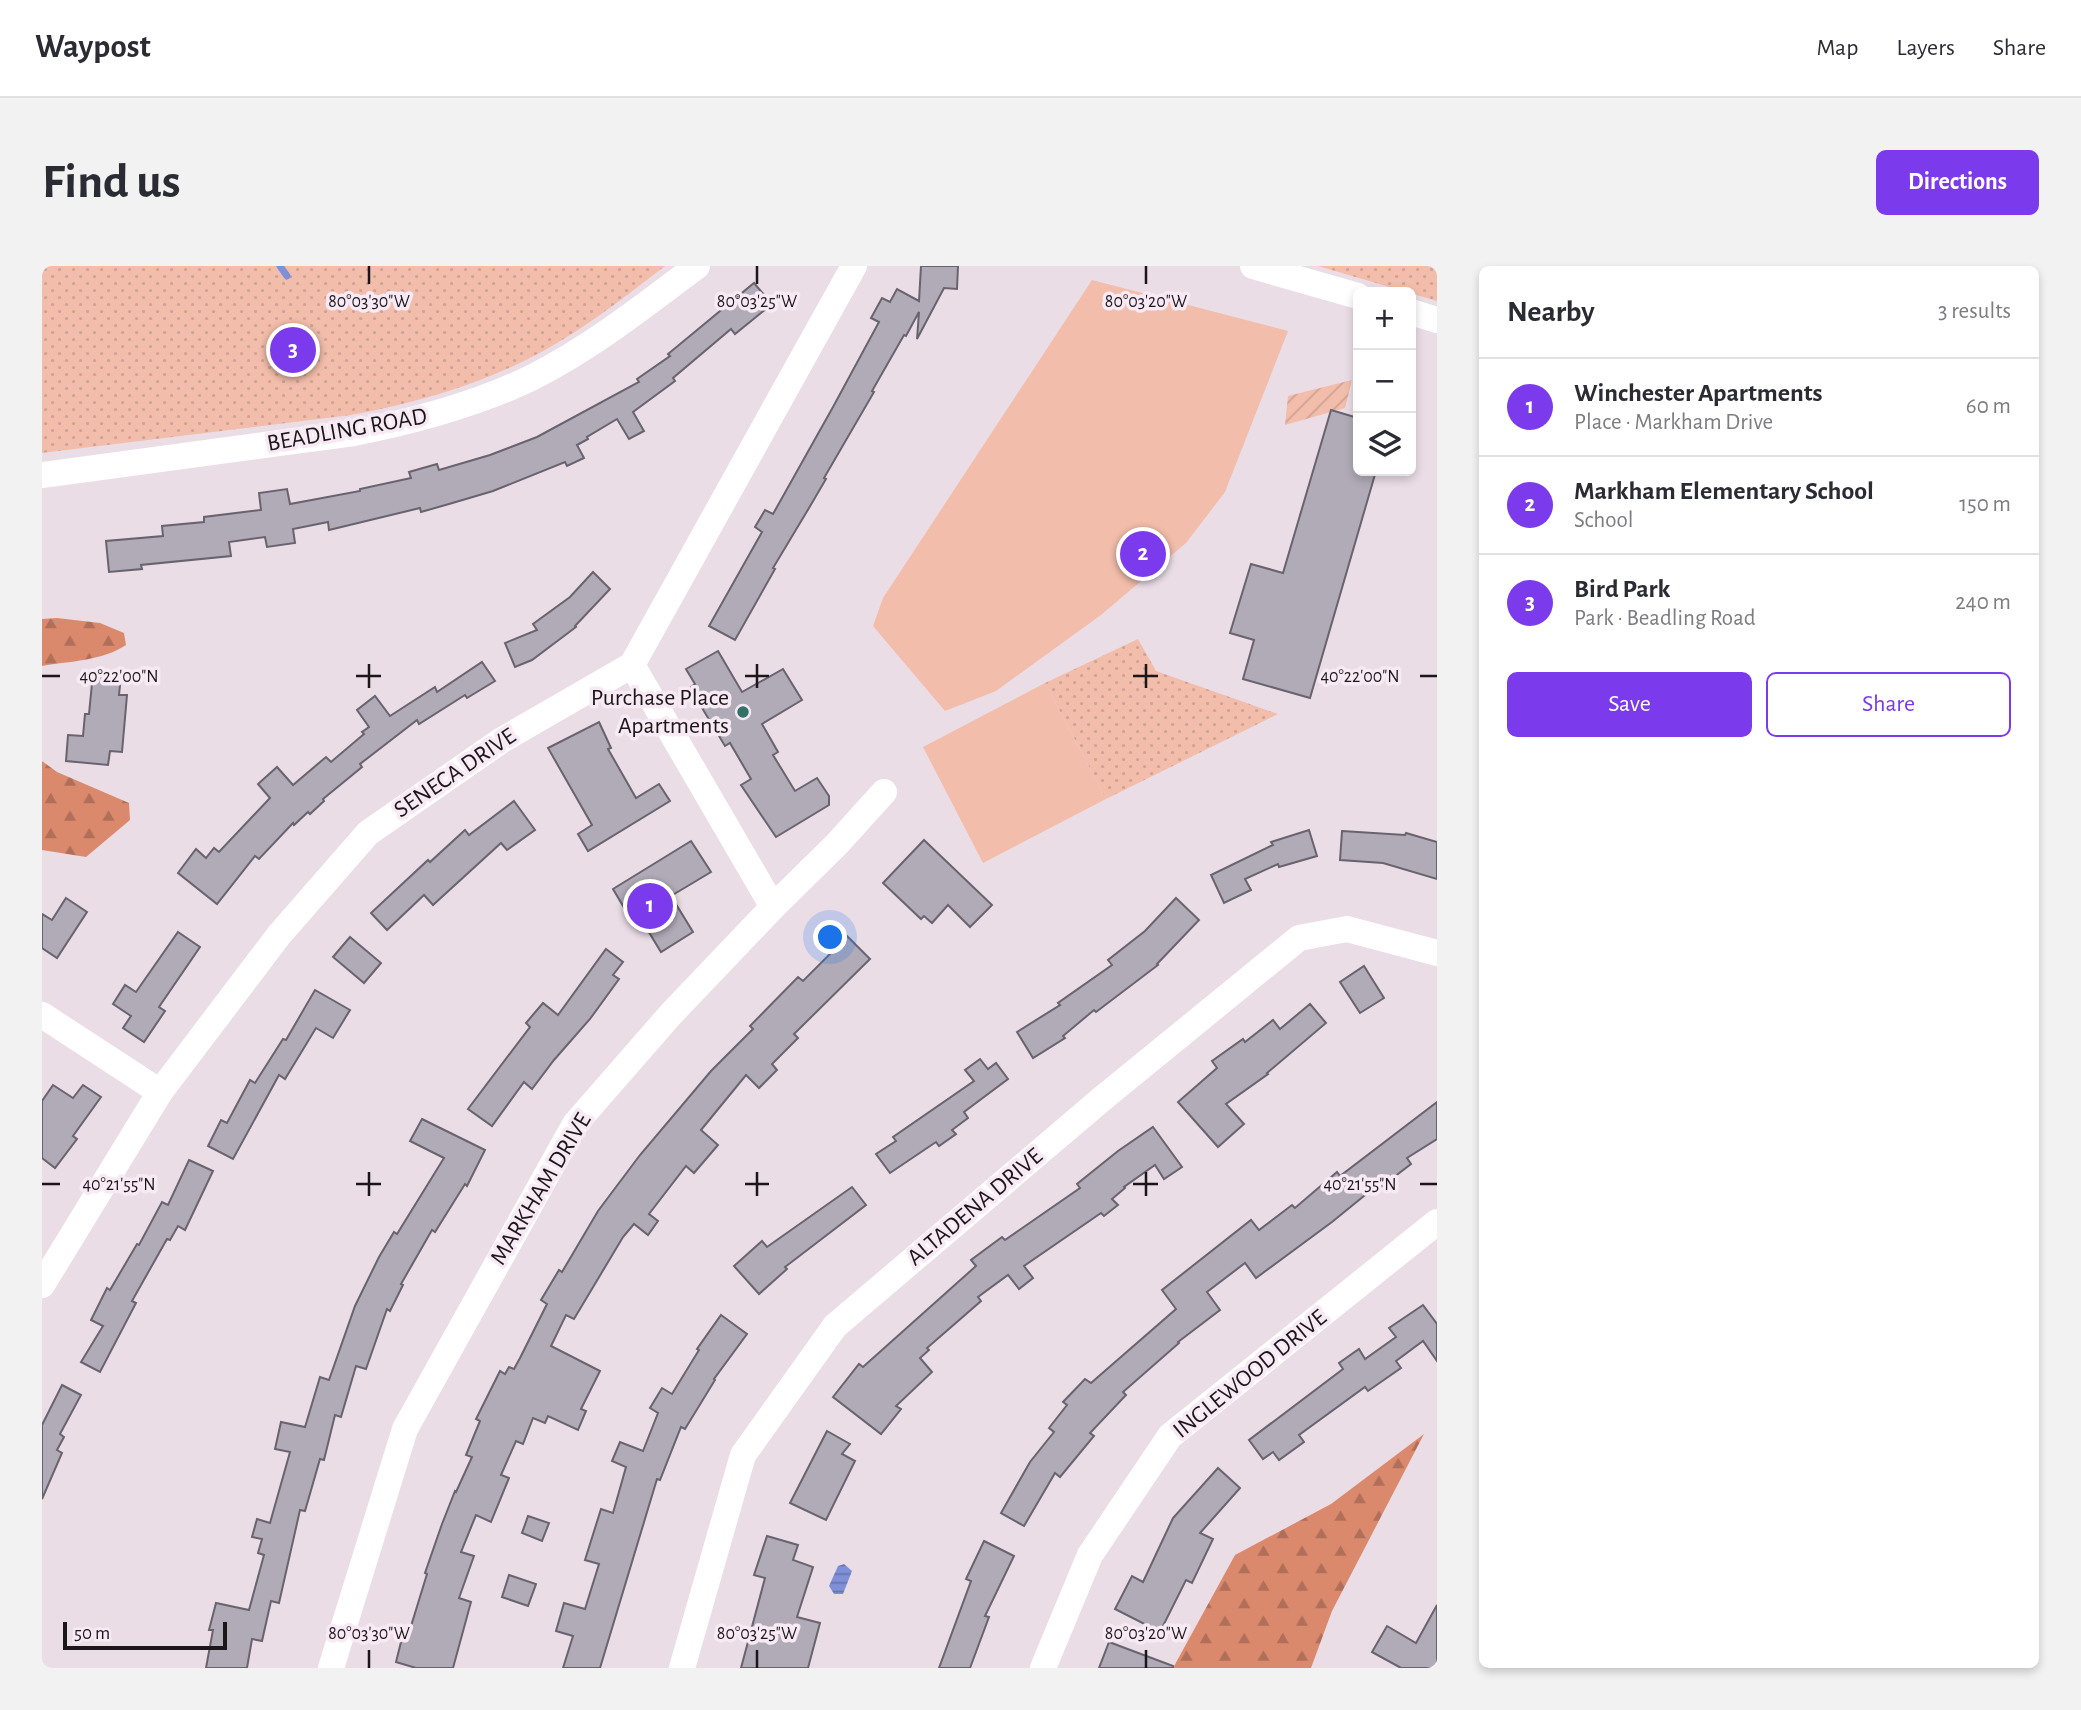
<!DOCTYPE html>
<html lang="en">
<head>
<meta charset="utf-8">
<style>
	:root { --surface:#fff; --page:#f2f2f3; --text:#2b2b33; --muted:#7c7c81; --line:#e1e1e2; --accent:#7c3aed }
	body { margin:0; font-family:"Alegreya Sans",sans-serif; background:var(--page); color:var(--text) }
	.controls { position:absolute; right:21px; top:21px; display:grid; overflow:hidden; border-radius:10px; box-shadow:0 4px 10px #0003 }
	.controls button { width:63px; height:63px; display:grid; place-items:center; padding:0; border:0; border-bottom:2px solid var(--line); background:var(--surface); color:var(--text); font:35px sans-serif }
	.scale { position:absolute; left:21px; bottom:18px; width:164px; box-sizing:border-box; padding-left:7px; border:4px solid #1b161a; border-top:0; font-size:19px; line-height:24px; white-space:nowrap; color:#1b161a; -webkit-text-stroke:5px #f8eaf4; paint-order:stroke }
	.you { position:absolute; left:789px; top:672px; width:24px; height:24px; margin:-18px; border:5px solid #fff; border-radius:50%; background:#1a73e8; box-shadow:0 0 0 10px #1a73e833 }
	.badge { display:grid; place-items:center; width:46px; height:46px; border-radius:50%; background:var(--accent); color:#fff; font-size:23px; font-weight:700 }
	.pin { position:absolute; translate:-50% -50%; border:4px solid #fff; box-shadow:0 2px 7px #0006 }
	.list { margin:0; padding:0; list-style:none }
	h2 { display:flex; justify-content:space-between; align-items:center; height:91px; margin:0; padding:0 28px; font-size:30px }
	h2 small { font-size:23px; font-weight:400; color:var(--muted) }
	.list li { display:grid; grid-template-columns:46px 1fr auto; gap:21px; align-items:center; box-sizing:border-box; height:98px; padding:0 28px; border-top:2px solid var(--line) }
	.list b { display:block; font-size:26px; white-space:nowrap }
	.list p { margin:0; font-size:23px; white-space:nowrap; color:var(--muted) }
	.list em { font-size:23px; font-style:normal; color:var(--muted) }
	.actions { display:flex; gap:14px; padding:21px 28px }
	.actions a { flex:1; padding:16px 0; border:2px solid var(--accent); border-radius:10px; text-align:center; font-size:24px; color:var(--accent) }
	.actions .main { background:var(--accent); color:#fff }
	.icon { flex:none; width:38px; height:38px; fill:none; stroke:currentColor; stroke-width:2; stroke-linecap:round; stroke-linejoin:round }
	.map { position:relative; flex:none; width:1395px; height:1402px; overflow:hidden; border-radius:10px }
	header { display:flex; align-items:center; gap:42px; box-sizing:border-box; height:98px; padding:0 35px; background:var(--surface); border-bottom:2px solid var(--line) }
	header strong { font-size:33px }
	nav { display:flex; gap:38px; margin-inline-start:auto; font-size:24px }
	.intro { display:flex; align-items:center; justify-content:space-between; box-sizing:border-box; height:168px; padding:0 42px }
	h1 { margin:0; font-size:49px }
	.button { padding:18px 32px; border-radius:10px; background:var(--accent); color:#fff; font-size:24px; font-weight:700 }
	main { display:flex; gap:42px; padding:0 42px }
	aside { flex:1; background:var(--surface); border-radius:10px; box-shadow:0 4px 10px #0003 }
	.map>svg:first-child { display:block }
	.forest { fill:url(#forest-firs) }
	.park { fill:url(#park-dots) }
	.garden { fill:url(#garden-furrows) }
	.pitch { fill:#f2bdab }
	.water { fill:url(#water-rules) }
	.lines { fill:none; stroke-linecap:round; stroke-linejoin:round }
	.stream { stroke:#7f90d8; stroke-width:7 }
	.building { fill:#b1abb8; stroke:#68636f; stroke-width:2 }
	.minor { stroke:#fff; stroke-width:26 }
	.ticks { fill:none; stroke:#1b161a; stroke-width:2.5 }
	.poi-dot { fill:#307366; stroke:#f8eaf4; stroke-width:2.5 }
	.labels { text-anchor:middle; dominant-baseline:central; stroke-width:7; stroke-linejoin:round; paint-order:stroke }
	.street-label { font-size:24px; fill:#1b161a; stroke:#f8eaf4 }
	.poi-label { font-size:24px; fill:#1b161a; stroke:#f8eaf4; text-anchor:end }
	.ticks-label { font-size:18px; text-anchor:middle; fill:#1b161a; stroke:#f8eaf4; stroke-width:7; stroke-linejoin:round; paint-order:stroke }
</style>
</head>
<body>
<header>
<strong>Waypost</strong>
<nav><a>Map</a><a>Layers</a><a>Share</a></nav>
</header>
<div class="intro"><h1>Find us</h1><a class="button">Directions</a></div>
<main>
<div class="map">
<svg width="1395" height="1402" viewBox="0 0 1395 1402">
	<defs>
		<pattern id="forest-firs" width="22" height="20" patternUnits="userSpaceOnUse" patternTransform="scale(1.75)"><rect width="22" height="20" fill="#db896d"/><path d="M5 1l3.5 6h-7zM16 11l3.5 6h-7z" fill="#b16f59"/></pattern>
		<pattern id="park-dots" width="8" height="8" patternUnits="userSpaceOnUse" patternTransform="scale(1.75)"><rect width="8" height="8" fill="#f2bdab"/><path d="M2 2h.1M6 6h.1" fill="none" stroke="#cfa293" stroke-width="1.8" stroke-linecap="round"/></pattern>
		<pattern id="garden-furrows" width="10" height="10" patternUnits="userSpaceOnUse" patternTransform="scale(1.75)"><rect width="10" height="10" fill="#f2bdab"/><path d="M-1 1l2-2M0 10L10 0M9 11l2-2" fill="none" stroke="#cfa293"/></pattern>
		<pattern id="water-rules" width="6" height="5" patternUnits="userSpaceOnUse" patternTransform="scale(1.75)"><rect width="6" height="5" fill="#7f90d8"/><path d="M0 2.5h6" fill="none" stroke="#6775ae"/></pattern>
	</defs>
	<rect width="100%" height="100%" fill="#ebdde6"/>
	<g class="forest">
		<path d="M 15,352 L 58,357 L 82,367 L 84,379 C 60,395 28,395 0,400 L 0,353 Z"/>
		<polygon points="0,495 15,506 87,537 88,554 44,591 0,584"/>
		<polygon points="1382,1168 1290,1345 1269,1402 1131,1402 1193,1289 1289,1238"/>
	</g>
	<g class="park">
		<path d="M 0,0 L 623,0 C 578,35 533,70 482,95 C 427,122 369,138 309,149 L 0,187 Z"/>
		<polygon points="1276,0 1395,0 1395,35"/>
		<polygon points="1096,373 1114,405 1236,448 1064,533 1003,417"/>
	</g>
	<polygon class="garden" points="1310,114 1303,142 1243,159 1246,130"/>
	<g class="pitch">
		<polygon points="1050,14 1246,65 1183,226 1144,277 1059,349 954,425 903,445 831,360 841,332"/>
		<polygon points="1003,417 1064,533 941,597 881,481"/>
	</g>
	<polygon class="water" points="802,1298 810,1305 801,1328 792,1328 787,1320 796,1300"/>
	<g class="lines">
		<polyline class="stream" points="238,0 245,10"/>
	</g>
	<g class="building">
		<polygon points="879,0 916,0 915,23 902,22 875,73 877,46 864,70 862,69 830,125 832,126 782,212 784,213 767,242 731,302 733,303 693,374 667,360 720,266 713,261 723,244 731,248 791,141 837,56 829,52 840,32 848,36 855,23 877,35"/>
		<polygon points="712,17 730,38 693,68 689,63 631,112 633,115 591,146 602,165 587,173 575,153 545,171 546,173 535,179 542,192 525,200 523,196 451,225 407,238 379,246 378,242 287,264 286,256 251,263 253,277 225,281 223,271 187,276 189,290 99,299 100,303 67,306 64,275 121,270 120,260 162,256 162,251 219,244 217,227 245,223 248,238 318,225 318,223 369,212 367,206 395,198 397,204 448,189 495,171 597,116 595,113 628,90 626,88"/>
		<polygon points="1289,144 1316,152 1316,205 1334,205 1268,432 1201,413 1212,374 1188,367 1209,298 1241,307"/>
		<polygon points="551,306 568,323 533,360 534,361 490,394 473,401 463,377 495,364 491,358 528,331"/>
		<polygon points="676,385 700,426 741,403 760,434 720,458 736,486 731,489 753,525 775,512 787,530 787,539 734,571 699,519 709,513 688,477 683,480 648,422 653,418 644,403"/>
		<polygon points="440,396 453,415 425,432 423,429 377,458 375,454 318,498 320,501 281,533 282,535 268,548 266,546 252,559 251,557 217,593 213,590 175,638 136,607 154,583 164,592 172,582 177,586 228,532 216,518 235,501 251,519 284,491 289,496 322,468 320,466 327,461 315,444 333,430 348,450 393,421 395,426"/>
		<polygon points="51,407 79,410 77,429 85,429 80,486 68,485 66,499 24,495 26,469 41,470 43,448 47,448"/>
		<polygon points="557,456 569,482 566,483 594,532 617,518 628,535 546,585 536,568 550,559 506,482"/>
		<polygon points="472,535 493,564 465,584 459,577 391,639 382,629 345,664 329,647 386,594 388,596 423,564 427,569"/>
		<polygon points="1267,564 1275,590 1237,601 1236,598 1203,613 1209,624 1182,637 1169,609 1231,579 1229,576"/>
		<polygon points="1300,565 1363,569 1364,567 1395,576 1395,613 1341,597 1298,594"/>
		<polygon points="882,574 950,639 928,661 906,639 890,657 882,650 879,653 841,617"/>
		<polygon points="649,575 669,606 629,630 651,666 619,686 597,650 590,655 571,623"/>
		<polygon points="24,632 45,646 15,692 0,682 0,648 10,654"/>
		<polygon points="1134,632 1157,654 1115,698 1116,699 1054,746 1052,744 1021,770 1023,772 991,792 975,766 1018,739 1016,737 1070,699 1066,694 1103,665"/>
		<polygon points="136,666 158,681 117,741 123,745 102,776 81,762 89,750 71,738 83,719 94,726"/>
		<polygon points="802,667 828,693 752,768 756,772 730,798 735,804 717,822 704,809 659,864 676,879 652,907 644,900 607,948 616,955 606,969 592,958 581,971 532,1053 524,1049 509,1080 558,1105 539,1143 544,1145 536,1164 506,1150 503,1157 491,1152 481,1178 474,1175 459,1209 467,1212 449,1256 434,1249 419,1286 432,1290 417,1332 429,1336 411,1402 374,1402 354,1396 360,1372 365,1373 385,1308 383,1307 400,1258 413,1225 414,1226 430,1191 424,1189 438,1155 434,1153 458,1105 463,1108 467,1101 472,1103 478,1092 505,1038 499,1034 517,1004 520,1006 556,945 598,889 669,805 711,763 708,760 756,711 761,715 789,687 786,683"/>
		<polygon points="308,671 339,697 322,717 291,691"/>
		<polygon points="564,683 581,696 571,709 577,713 548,753 512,794 490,823 482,816 450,860 426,843 488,761 484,757 501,737 516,749"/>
		<polygon points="1322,700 1342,732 1318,747 1298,716"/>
		<polygon points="273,724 308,744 291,772 274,762 243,813 237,809 191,893 166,880 179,854 185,857 208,814 213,817 241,773 244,774"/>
		<polygon points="1268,738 1284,757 1225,807 1226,808 1184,838 1202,858 1176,881 1136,836 1175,802 1170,795 1201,773 1203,776 1231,754 1238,763"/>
		<polygon points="938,793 946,803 954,797 966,813 922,846 926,852 910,864 914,868 897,880 894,876 848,907 834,888 854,875 851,871 932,815 923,804"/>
		<polygon points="11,819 31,832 41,819 59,831 31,870 35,873 13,902 0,892 0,835"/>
		<polygon points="1395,836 1395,873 1365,892 1369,898 1335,924 1333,921 1290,956 1214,1012 1203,997 1165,1026 1178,1044 1136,1076 1137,1077 1081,1126 1084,1129 1048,1167 1052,1170 1018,1211 1013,1207 982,1260 959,1247 988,1196 1012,1166 1007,1162 1025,1139 1021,1136 1043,1113 1049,1117 1134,1043 1120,1024 1209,954 1217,964 1250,939 1253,942 1295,906 1298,910"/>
		<polygon points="380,853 443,884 425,920 423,918 393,966 390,964 359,1018 361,1019 348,1045 345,1043 324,1103 314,1100 299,1151 293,1149 282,1194 278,1193 263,1245 258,1244 237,1337 229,1335 220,1375 210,1373 205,1402 164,1402 171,1364 167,1364 174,1337 207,1344 222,1289 216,1287 220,1273 210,1271 215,1253 228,1257 248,1186 233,1183 239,1156 263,1161 278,1111 287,1114 313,1040 337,991 352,966 355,968 402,892 368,875"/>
		<polygon points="1111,861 1140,901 1122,913 1113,899 1082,921 1083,922 1070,933 1076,939 1062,950 1059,947 982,1000 991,1012 977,1023 966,1009 936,1031 939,1035 885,1082 887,1084 878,1092 890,1106 854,1140 859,1143 839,1168 791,1131 817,1098 821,1101 934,1000 929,994 960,971 963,974 1038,922 1035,918 1076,885"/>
		<polygon points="147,894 171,905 143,964 136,960 128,974 125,973 90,1035 94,1037 58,1106 39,1096 61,1060 49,1054 65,1022 68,1024 95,978 97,979 120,936 126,939"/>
		<polygon points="810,921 824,939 743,1001 745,1003 717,1028 692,1000 720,975 725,981"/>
		<polygon points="1381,1039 1395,1058 1395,1095 1381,1075 1354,1095 1359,1102 1326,1125 1323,1121 1257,1169 1262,1176 1237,1194 1231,1186 1221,1193 1207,1174 1301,1103 1297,1097 1317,1083 1323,1093 1354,1071 1347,1062"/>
		<polygon points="679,1049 705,1068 672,1113 673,1114 643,1163 639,1161 618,1214 615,1213 558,1402 521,1402 531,1370 514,1365 522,1337 543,1343 557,1298 543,1294 559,1243 571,1247 584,1201 570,1195 578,1176 601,1185 616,1147 608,1142 620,1122 630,1128 657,1084 655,1083"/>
		<polygon points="20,1119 39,1129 18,1168 22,1171 15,1184 20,1187 0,1233 0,1159"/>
		<polygon points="785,1165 808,1178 800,1188 813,1195 784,1254 748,1237"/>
		<polygon points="1176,1202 1198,1222 1158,1267 1171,1273 1150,1317 1144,1314 1118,1366 1073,1343 1090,1310 1101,1316 1131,1252"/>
		<polygon points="486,1250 507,1257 500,1275 480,1267"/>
		<polygon points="725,1270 756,1279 751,1294 771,1301 755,1351 778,1357 766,1402 699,1402 723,1312 712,1309"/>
		<polygon points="942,1275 972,1290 943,1350 947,1351 928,1402 897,1402 929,1315 924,1313"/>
		<polygon points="467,1309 494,1318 486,1340 460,1331"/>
		<polygon points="1395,1339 1395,1402 1359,1402 1330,1386 1345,1360 1374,1377"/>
		<polygon points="1067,1376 1131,1400 1131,1402 1057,1402"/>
	</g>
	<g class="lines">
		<g class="minor">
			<polyline points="1211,0 1316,30"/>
			<polyline points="1369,46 1395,54"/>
			<path d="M 0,209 L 312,167 C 373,155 434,139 491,111 C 550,81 602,40 655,0"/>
			<polyline points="590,399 731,641"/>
			<polyline points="0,749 118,826"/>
			<polyline points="0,1019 118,826 237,669 326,567 460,474 590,399 812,0"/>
			<polyline points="289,1402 363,1163 533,858 629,748 731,641 795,578 842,526"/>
			<polyline points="640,1402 701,1189 793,1060 1061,832 1257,672 1305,663 1395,687"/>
			<polyline points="1001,1402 1048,1289 1128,1170 1395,956"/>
		</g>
	</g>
	<path class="ticks" d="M 327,0 L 327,18M 715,0 L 715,18M 1104,0 L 1104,18M 327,398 L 327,422M 715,398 L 715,422M 1104,398 L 1104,422M 0,410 L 18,410M 314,410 L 339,410M 703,410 L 727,410M 1091,410 L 1116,410M 1378,410 L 1395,410M 327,906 L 327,930M 715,906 L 715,930M 1104,906 L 1104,930M 0,918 L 18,918M 314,918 L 339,918M 703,918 L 727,918M 1091,918 L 1116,918M 1378,918 L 1395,918M 327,1384 L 327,1402M 715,1384 L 715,1402M 1104,1384 L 1104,1402"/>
	<circle class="poi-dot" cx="701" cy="446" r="7"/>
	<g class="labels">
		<g class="street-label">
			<text transform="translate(305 164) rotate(-10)">BEADLING ROAD</text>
			<text transform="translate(413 507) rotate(-34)">SENECA DRIVE</text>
			<text transform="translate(499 923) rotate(-59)">MARKHAM DRIVE</text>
			<text transform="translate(933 941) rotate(-40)">ALTADENA DRIVE</text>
			<text transform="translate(1208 1108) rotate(-39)">INGLEWOOD DRIVE</text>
		</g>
		<g class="poi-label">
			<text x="687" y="432">Purchase Place<tspan x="687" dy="28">Apartments</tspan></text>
		</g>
	</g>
	<g class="ticks-label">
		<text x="327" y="41">80°03'30"W</text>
		<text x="715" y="41">80°03'25"W</text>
		<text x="1104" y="41">80°03'20"W</text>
		<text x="77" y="416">40°22'00"N</text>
		<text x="1318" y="416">40°22'00"N</text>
		<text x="77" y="924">40°21'55"N</text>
		<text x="1318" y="924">40°21'55"N</text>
		<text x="327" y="1373">80°03'30"W</text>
		<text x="715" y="1373">80°03'25"W</text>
		<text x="1104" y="1373">80°03'20"W</text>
	</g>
</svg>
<div class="controls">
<button>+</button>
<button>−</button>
<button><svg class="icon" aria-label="layers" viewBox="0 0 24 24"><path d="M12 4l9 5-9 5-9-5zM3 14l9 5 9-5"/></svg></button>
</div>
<div class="scale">50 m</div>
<div class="you"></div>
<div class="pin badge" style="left:608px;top:640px">1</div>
<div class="pin badge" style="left:1101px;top:288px">2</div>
<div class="pin badge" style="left:251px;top:84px">3</div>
</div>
<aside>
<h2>Nearby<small>3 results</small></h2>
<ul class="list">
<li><span class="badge">1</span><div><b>Winchester Apartments</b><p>Place · Markham Drive</p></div><em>60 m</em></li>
<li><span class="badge">2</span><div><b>Markham Elementary School</b><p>School</p></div><em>150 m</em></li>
<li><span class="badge">3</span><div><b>Bird Park</b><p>Park · Beadling Road</p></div><em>240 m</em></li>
</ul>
<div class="actions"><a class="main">Save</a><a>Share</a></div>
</aside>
</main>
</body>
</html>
